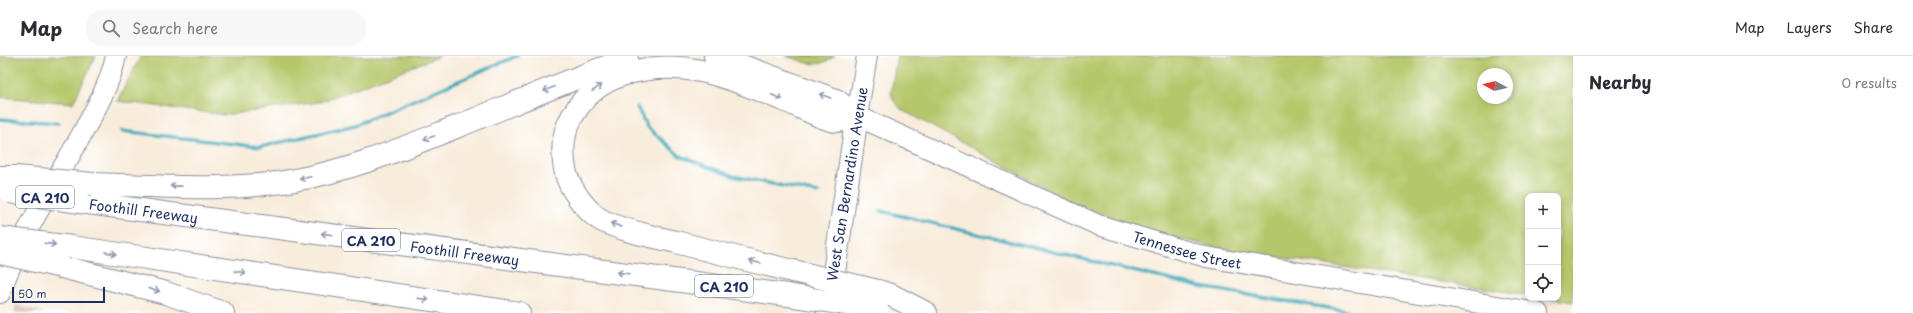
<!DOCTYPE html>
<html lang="en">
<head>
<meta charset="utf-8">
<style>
	:root { --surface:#fff; --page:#f7f7f7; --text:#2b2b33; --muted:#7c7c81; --line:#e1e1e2 }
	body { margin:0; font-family:"Playpen Sans",sans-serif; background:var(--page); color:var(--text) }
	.controls { position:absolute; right:12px; bottom:12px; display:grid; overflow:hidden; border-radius:8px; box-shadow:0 2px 6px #0003 }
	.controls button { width:36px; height:36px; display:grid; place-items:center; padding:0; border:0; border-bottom:1px solid var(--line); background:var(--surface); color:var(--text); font:20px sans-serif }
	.compass { position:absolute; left:1477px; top:12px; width:36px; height:36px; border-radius:50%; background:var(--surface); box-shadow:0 2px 6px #0003; rotate:278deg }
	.scale { position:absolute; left:12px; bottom:10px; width:93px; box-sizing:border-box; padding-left:4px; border:2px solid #1b2f5e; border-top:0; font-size:11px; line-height:14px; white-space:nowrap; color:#1b2f5e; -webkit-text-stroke:3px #fff; paint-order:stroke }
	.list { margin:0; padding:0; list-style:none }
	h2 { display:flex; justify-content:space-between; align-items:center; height:52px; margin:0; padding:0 16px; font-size:17px }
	h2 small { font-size:13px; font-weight:400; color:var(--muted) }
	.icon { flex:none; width:22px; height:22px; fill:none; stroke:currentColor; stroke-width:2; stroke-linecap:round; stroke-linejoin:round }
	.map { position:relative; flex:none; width:1573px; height:257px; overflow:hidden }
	header { display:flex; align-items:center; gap:24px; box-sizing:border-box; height:56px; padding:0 20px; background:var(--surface); border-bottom:1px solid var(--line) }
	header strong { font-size:19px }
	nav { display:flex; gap:22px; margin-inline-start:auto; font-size:14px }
	.search { width:280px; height:36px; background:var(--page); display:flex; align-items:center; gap:10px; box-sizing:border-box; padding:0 14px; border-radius:16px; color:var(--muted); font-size:15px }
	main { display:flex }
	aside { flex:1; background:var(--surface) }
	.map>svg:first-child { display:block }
	.industrial { fill:#d1bfbe }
	.green { fill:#b5c76a; stroke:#687b64; fill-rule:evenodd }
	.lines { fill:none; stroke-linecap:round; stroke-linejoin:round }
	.stream { stroke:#3da9bc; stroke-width:3.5 }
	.secondary-casing { stroke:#8a8e9c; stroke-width:22 }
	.primary-casing { stroke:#8a8e9c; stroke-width:24 }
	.highway-casing { stroke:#8a8e9c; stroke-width:24 }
	.secondary { stroke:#fff; stroke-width:20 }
	.primary { stroke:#fff; stroke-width:22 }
	.highway { stroke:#fff; stroke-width:22 }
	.highway-bridge-casing { stroke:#8a8e9c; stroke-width:24; stroke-linecap:butt }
	.highway-bridge { stroke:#fff; stroke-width:22 }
	.oneway { stroke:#8d97ae }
	.labels { text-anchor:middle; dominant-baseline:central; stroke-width:3.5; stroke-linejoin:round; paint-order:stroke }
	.shield { fill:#fff; stroke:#5f6d8e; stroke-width:1 }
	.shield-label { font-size:13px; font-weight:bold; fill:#1b2f5e }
	.street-label { font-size:14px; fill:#1b2f5e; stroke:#fff }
</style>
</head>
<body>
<header>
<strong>Map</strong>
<div class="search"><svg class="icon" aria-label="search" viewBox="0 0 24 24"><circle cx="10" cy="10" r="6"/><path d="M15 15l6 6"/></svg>Search here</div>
<nav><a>Map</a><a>Layers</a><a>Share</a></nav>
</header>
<main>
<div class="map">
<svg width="1573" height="257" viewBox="0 0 1573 257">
	<rect width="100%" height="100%" fill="#fff"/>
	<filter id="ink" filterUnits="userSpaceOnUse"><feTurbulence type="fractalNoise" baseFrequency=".025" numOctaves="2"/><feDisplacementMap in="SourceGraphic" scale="8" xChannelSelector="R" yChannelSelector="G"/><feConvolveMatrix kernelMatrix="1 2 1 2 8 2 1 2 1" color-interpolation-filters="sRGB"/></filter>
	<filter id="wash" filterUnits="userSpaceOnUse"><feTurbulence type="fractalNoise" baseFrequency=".012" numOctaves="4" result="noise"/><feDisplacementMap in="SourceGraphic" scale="16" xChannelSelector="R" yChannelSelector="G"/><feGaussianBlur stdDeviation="0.9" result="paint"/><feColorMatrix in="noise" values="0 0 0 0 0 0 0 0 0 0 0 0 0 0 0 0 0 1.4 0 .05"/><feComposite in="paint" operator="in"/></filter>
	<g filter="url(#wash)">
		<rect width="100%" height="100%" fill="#f8ecda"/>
		<polygon class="industrial" points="16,249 44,257 14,257"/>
		<g class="green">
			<polygon points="0,0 96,0 73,47 0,41"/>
			<polygon points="141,0 440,0 320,46 225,59 117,45"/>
			<path d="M 786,0 L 835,0 C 816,14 806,6 786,0 Z"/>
			<path d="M 897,0 L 1573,0 L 1573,246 L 1549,242 L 1558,242 L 1558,140 L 1528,140 L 1528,239 L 1229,194 L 1179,183 L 1123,166 L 1065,143 L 902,54 L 894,45 L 891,37 ZM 1483,18 L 1507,18 L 1507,42 L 1483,42 Z"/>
		</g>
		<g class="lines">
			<g class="stream">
				<polyline points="637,51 647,71 680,100 733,120 818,137"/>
				<polyline points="0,63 59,67"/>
				<polyline points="122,75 260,91 355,69 517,0"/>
				<polyline points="881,155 1200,231 1359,257"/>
			</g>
		</g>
	</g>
	<g filter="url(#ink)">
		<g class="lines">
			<defs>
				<g id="secondary">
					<path id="s1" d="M 867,0 L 857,60 L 1098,169 L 1206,201 L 1538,257"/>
					<path d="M 0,237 C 17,188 46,141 72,96 C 89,64 108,36 116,0"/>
				</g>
				<polyline id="primary" points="828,257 857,60"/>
				<g id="highway">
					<polyline points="715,0 836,44 857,60"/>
					<polyline points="0,121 16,121"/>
					<path d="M 93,128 C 160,130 229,136 295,124 C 352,114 403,92 456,71 C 513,48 569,24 627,3"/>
					<path id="s2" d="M 80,146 L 787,239"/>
					<polyline points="72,191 519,257"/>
					<polyline points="62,211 166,237 223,257"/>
					<path d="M 793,215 C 754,206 715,196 676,186 C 652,180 626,176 603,165 C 588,157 578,143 570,128 C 562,112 561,85 568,69 C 579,44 598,26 625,18 C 684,0 732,23 786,45 C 796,49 827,65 836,65 C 843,65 851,62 857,60"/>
					<polyline points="878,235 893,240 926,257"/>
				</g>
			</defs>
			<use href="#secondary" class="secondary-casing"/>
			<use href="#primary" class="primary-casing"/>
			<use href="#highway" class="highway-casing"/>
			<use href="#secondary" class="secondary"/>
			<use href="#primary" class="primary"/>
			<use href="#highway" class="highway"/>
			<defs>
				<g id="highway-bridge">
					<polyline points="16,121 93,128"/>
					<polyline points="10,136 80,146"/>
					<polyline points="0,182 72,191"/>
					<polyline points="0,197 62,211"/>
					<polyline points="793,215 878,235"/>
					<polyline points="787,239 877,253"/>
				</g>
			</defs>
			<use href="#highway-bridge" class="highway-bridge-casing"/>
			<use href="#highway-bridge" class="highway-bridge"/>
		</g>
		<defs><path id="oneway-shaft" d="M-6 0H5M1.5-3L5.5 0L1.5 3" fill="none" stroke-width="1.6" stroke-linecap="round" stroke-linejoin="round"/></defs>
		<g class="oneway">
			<use href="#oneway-shaft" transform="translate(597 32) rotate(-34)"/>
			<use href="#oneway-shaft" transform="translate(549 33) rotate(158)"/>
			<use href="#oneway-shaft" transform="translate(825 40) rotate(-160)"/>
			<use href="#oneway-shaft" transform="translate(777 41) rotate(23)"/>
			<use href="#oneway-shaft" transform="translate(429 82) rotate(158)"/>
			<use href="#oneway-shaft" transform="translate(305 122) rotate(168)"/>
			<use href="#oneway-shaft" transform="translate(176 130) rotate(-179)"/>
			<use href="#oneway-shaft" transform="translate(616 169) rotate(-160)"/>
			<use href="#oneway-shaft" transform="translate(327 178) rotate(-173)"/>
			<use href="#oneway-shaft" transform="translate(50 188) rotate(7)"/>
			<use href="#oneway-shaft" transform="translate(111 197) rotate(8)"/>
			<use href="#oneway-shaft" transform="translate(755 206) rotate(-166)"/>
			<use href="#oneway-shaft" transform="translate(240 216) rotate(8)"/>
			<use href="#oneway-shaft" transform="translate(623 217) rotate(-173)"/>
			<use href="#oneway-shaft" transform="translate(154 234) rotate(14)"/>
			<use href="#oneway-shaft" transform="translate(423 243) rotate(8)"/>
		</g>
	</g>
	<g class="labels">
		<g class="shield">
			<rect x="16" y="130" width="58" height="22" rx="3"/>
			<rect x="342" y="173" width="58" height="22" rx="3"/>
			<rect x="695" y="219" width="58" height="22" rx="3"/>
		</g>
		<g class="shield-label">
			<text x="45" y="141">CA 210</text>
			<text x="371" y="184">CA 210</text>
			<text x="724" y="230">CA 210</text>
		</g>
		<g class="street-label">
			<text transform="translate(847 128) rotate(-81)">West San Bernardino Avenue</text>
			<text stroke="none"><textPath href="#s2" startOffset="64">Foothill Freeway</textPath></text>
			<text stroke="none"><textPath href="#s1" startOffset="418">Tennessee Street</textPath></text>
			<text stroke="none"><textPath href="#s2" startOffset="388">Foothill Freeway</textPath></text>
		</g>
	</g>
</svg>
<div class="controls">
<button>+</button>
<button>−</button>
<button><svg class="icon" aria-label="locate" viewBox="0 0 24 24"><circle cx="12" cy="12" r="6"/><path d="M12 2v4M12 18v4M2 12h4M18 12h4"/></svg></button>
</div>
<svg class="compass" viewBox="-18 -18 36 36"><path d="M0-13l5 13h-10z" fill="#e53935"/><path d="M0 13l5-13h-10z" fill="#7c7c81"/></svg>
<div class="scale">50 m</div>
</div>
<aside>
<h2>Nearby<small>0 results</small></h2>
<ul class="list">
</ul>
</aside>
</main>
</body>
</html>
